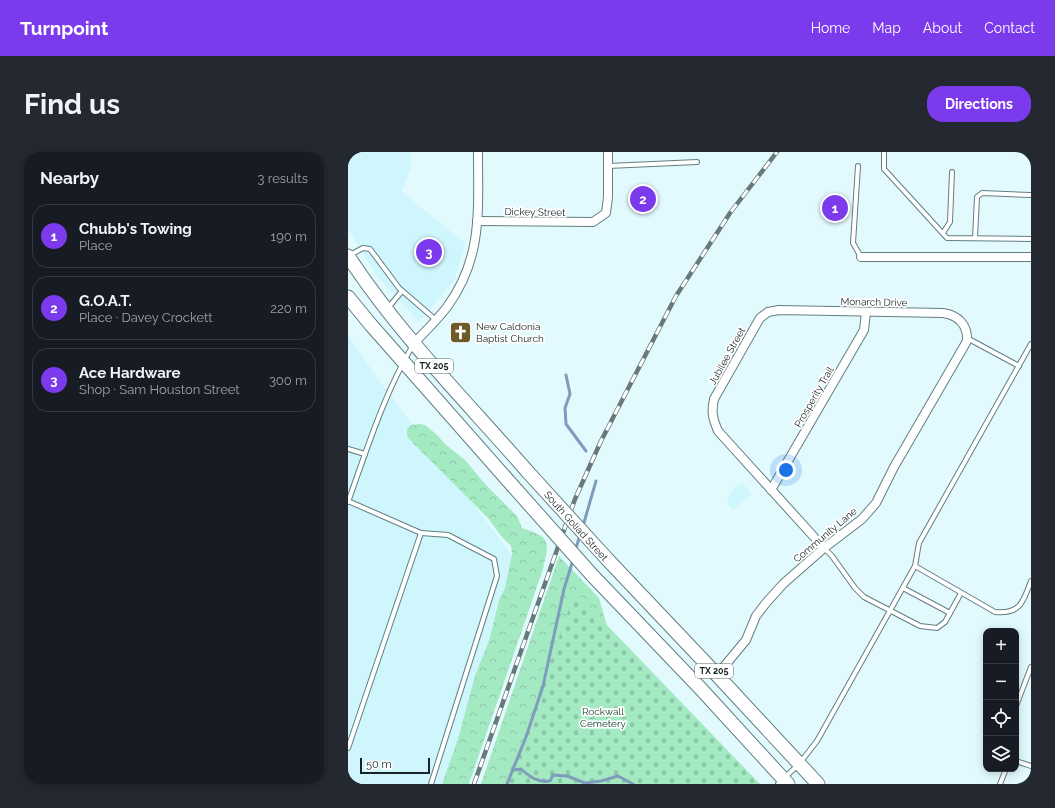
<!DOCTYPE html>
<html lang="en">
<head>
<meta charset="utf-8">
<style>
	:root { --surface:#171b24; --page:#242831; --text:#f1f3f6; --muted:#9ea1a6; --line:#363941; --accent:#7c3aed }
	body { margin:0; font-family:Raleway,sans-serif; background:var(--page); color:var(--text) }
	.controls { position:absolute; right:12px; bottom:12px; display:grid; overflow:hidden; border-radius:8px; box-shadow:0 2px 10px #0003 }
	.controls button { width:36px; height:36px; display:grid; place-items:center; padding:0; border:0; border-bottom:1px solid var(--line); background:var(--surface); color:var(--text); font:20px sans-serif }
	.scale { position:absolute; left:12px; bottom:10px; width:70px; box-sizing:border-box; padding-left:4px; border:2px solid #182425; border-top:0; font-size:11px; line-height:14px; white-space:nowrap; color:#182425; -webkit-text-stroke:3px #fff; paint-order:stroke }
	.you { position:absolute; left:438px; top:318px; width:14px; height:14px; margin:-10px; border:3px solid #fff; border-radius:50%; background:#1a73e8; box-shadow:0 0 0 6px #1a73e833 }
	.badge { display:grid; place-items:center; width:26px; height:26px; border-radius:50%; background:var(--accent); color:#fff; font-size:13px; font-weight:700 }
	.pin { position:absolute; translate:-50% -50%; border:2px solid #fff; box-shadow:0 1px 4px #0006 }
	.list { margin:0; padding:0; list-style:none }
	h2 { display:flex; justify-content:space-between; align-items:center; height:52px; margin:0; padding:0 16px; font-size:17px }
	h2 small { font-size:13px; font-weight:400; color:var(--muted) }
	.list li { display:grid; grid-template-columns:26px 1fr auto; gap:12px; align-items:center; box-sizing:border-box; height:64px; margin:0 8px 8px; padding:0 8px; border:1px solid var(--line); border-radius:16px }
	.list b { display:block; font-size:15px; white-space:nowrap }
	.list p { margin:0; font-size:13px; white-space:nowrap; color:var(--muted) }
	.list em { font-size:13px; font-style:normal; color:var(--muted) }
	.icon { flex:none; width:22px; height:22px; fill:none; stroke:currentColor; stroke-width:2; stroke-linecap:round; stroke-linejoin:round }
	.map { position:relative; flex:none; width:683px; height:632px; overflow:hidden; border-radius:16px }
	header { display:flex; align-items:center; gap:24px; box-sizing:border-box; height:56px; padding:0 20px; background:var(--accent); color:#fff }
	header strong { font-size:19px }
	nav { display:flex; gap:22px; margin-inline-start:auto; font-size:14px }
	.intro { display:flex; align-items:center; justify-content:space-between; box-sizing:border-box; height:96px; padding:0 24px }
	h1 { margin:0; font-size:28px }
	.button { padding:10px 18px; border-radius:16px; background:var(--accent); color:#fff; font-size:14px; font-weight:700 }
	main { display:flex; gap:24px; padding:0 24px }
	aside { flex:1; background:var(--surface); border-radius:16px; box-shadow:0 2px 10px #0003 }
	.map>svg:first-child { display:block }
	.built { fill:#cef6fc }
	.forest { fill:url(#forest-crowns) }
	.cemetery { fill:url(#cemetery-stones) }
	.lines { fill:none; stroke-linecap:round; stroke-linejoin:round }
	.stream { stroke:#7f9cbc; stroke-width:3 }
	.lane-casing { stroke:#627e81; stroke-width:6 }
	.street-casing { stroke:#627e81; stroke-width:10 }
	.primary-casing { stroke:#627e81; stroke-width:15 }
	.lane { stroke:#fff; stroke-width:4 }
	.street { stroke:#fff; stroke-width:8 }
	.primary { stroke:#fff; stroke-width:13 }
	.rail-casing { stroke:#68797b; stroke-width:4.5 }
	.rail { stroke:#fff; stroke-width:3; stroke-dasharray:9; stroke-linecap:butt }
	.primary-bridge-casing { stroke:#627e81; stroke-width:15; stroke-linecap:butt }
	.primary-bridge { stroke:#fff; stroke-width:13 }
	.labels { text-anchor:middle; dominant-baseline:central; stroke-width:3.5; stroke-linejoin:round; paint-order:stroke }
	.shield { fill:#fff; stroke:#5d6666; stroke-width:1 }
	.shield-label { font-size:9px; font-weight:bold; fill:#182425 }
	.street-label { font-size:10px; fill:#182425; stroke:#fff }
	.poi-label { font-size:10px; fill:#182425; stroke:#fff; text-anchor:start }
	.park-label { font-size:10px; fill:#14402b; stroke:#fff }
</style>
</head>
<body>
<header>
<strong>Turnpoint</strong>
<nav><a>Home</a><a>Map</a><a>About</a><a>Contact</a></nav>
</header>
<div class="intro"><h1>Find us</h1><a class="button">Directions</a></div>
<main>
<aside>
<h2>Nearby<small>3 results</small></h2>
<ul class="list">
<li><span class="badge">1</span><div><b>Chubb's Towing</b><p>Place</p></div><em>190 m</em></li>
<li><span class="badge">2</span><div><b>G.O.A.T.</b><p>Place · Davey Crockett</p></div><em>220 m</em></li>
<li><span class="badge">3</span><div><b>Ace Hardware</b><p>Shop · Sam Houston Street</p></div><em>300 m</em></li>
</ul>
</aside>
<div class="map">
<svg width="683" height="632" viewBox="0 0 683 632">
	<defs>
		<pattern id="forest-crowns" width="20" height="18" patternUnits="userSpaceOnUse"><rect width="20" height="18" fill="#a3e9c2"/><path d="M2 6a3 3 0 1 1 6 0M12 15a3 3 0 1 1 6 0" fill="none" stroke="#8cc8a7"/></pattern>
		<pattern id="cemetery-stones" width="16" height="16" patternUnits="userSpaceOnUse"><rect width="16" height="16" fill="#a3e9c2"/><path d="M2 7V4a2 2 0 0 1 4 0v3zM10 15v-3a2 2 0 0 1 4 0v3z" fill="#8cc8a7"/></pattern>
	</defs>
	<rect width="100%" height="100%" fill="#e2fafe"/>
	<g class="built">
		<polygon points="0,0 63,0 63,15 54,40 117,91 107,127 71,170 29,124 0,77"/>
		<polygon points="0,184 33,231 170,411 97,632 0,632"/>
		<polygon points="394,331 404,342 385,358 379,351 382,340"/>
	</g>
	<g class="forest">
		<path d="M 71,272 L 77,273 L 88,282 L 97,292 L 118,309 L 136,331 L 169,364 L 174,376 C 204,386 201,389 195,417 L 121,632 L 94,632 L 110,587 L 127,524 L 141,489 L 151,449 L 157,436 L 164,402 L 163,394 L 153,384 L 140,366 L 62,288 L 59,284 L 59,277 L 64,273 Z"/>
		<polygon points="211,404 251,446 264,491 266,632 133,632"/>
	</g>
	<polygon class="cemetery" points="227,440 412,632 160,632"/>
	<g class="lines">
		<g class="stream">
			<polyline points="218,223 222,242 217,256 218,272 238,299"/>
			<polyline points="235,374 248,329"/>
			<polyline points="227,399 232,383"/>
			<path d="M 165,618 L 173,617 C 182,625 190,631 202,629 L 205,623 L 219,624 L 237,631 L 253,629 L 270,624 L 285,632"/>
			<polyline points="159,632 178,585 195,534 216,437 225,408"/>
		</g>
		<defs>
			<g id="lane">
				<polyline points="536,0 536,17 599,86 683,87"/>
				<polyline points="260,14 349,10"/>
				<polyline points="510,14 505,91 513,105"/>
				<polyline points="595,81 602,70 604,20"/>
				<polyline points="627,86 629,45 634,41 683,43"/>
				<polyline points="2,103 15,96 22,97 51,136 88,168"/>
				<polyline points="40,156 54,139"/>
				<polyline points="619,186 671,214"/>
				<polyline points="0,297 17,302"/>
				<polyline points="0,349 73,381 0,596"/>
				<path d="M 0,350 C 19,297 36,242 65,193"/>
				<polyline points="73,381 100,383 146,407 149,424 83,632"/>
				<polyline points="476,396 484,404 507,436 516,445 572,474 589,476 597,470 613,441"/>
				<path d="M 567,414 L 647,460 C 673,462 675,450 683,429"/>
				<polyline points="555,436 602,461"/>
				<polyline points="668,554 683,515"/>
				<polyline points="668,609 683,614"/>
				<polyline points="430,632 451,612 469,589 567,414 571,391 683,192"/>
				<polyline points="652,632 658,617"/>
			</g>
			<g id="street">
				<polyline points="129,69 245,70 258,61 260,45 260,0"/>
				<polyline points="513,105 683,105"/>
				<path d="M 66,191 C 77,180 89,168 99,155 C 135,106 130,58 130,0"/>
				<polyline points="423,338 516,178 518,160"/>
				<path d="M 369,523 L 398,488 L 408,464 L 418,451 L 435,432 L 476,396 L 514,367 L 528,351 L 546,315 L 619,189 C 620,173 610,163 595,161 L 431,158 L 420,160 L 412,166 L 366,247 C 363,261 365,267 370,279 L 476,396"/>
			</g>
			<g id="primary">
				<path d="M 0,104 C 51,182 118,249 179,319"/>
				<polyline points="0,145 23,173 164,333"/>
				<polyline points="260,408 369,523 470,632"/>
				<polyline points="244,423 353,537 440,632"/>
			</g>
		</defs>
		<use href="#lane" class="lane-casing"/>
		<use href="#street" class="street-casing"/>
		<use href="#primary" class="primary-casing"/>
		<use href="#lane" class="lane"/>
		<use href="#street" class="street"/>
		<use href="#primary" class="primary"/>
		<defs>
			<polyline id="rail" points="126,632 227,347 253,289 328,144 382,61 429,0"/>
		</defs>
		<use href="#rail" class="rail-casing"/>
		<use href="#rail" class="rail"/>
		<defs>
			<g id="primary-bridge">
				<polyline points="179,319 260,408"/>
				<polyline points="164,333 244,423"/>
			</g>
		</defs>
		<use href="#primary-bridge" class="primary-bridge-casing"/>
		<use href="#primary-bridge" class="primary-bridge"/>
	</g>
	<defs>
		<symbol id="church-square" viewBox="-11 -11 22 22"><rect x="-9" y="-9" width="18" height="18" rx="4" fill="#6d5a28" stroke="#fff"/><path d="M-1.2-6h2.4v3.5h3.3v2.4h-3.3V6h-2.4V-.1h-3.3v-2.4h3.3Z" fill="#fff"/></symbol>
	</defs>
	<g fill-rule="evenodd">
		<use href="#church-square" x="100" y="168" width="25" height="25"/>
	</g>
	<g class="labels">
		<g class="shield">
			<rect x="67" y="207" width="38" height="14" rx="3"/>
			<rect x="347" y="512" width="38" height="14" rx="3"/>
		</g>
		<g class="shield-label">
			<text x="86" y="214">TX 205</text>
			<text x="366" y="519">TX 205</text>
		</g>
		<g class="street-label">
			<text transform="translate(187 60) rotate(1)">Dickey Street</text>
			<text transform="translate(526 150) rotate(1)">Monarch Drive</text>
			<text transform="translate(379 204) rotate(-61)">Jubilee Street</text>
			<text transform="translate(466 245) rotate(-60)">Prosperity Trail</text>
			<text transform="translate(228 374) rotate(48)">South Goliad Street</text>
			<text transform="translate(477 383) rotate(-40)">Community Lane</text>
		</g>
		<g class="poi-label">
			<text x="128" y="174">New Caldonia<tspan x="128" dy="12">Baptist Church</tspan></text>
		</g>
		<g class="park-label">
			<text x="255" y="559">Rockwall<tspan x="255" dy="12">Cemetery</tspan></text>
		</g>
	</g>
</svg>
<div class="controls">
<button>+</button>
<button>−</button>
<button><svg class="icon" aria-label="locate" viewBox="0 0 24 24"><circle cx="12" cy="12" r="6"/><path d="M12 2v4M12 18v4M2 12h4M18 12h4"/></svg></button>
<button><svg class="icon" aria-label="layers" viewBox="0 0 24 24"><path d="M12 4l9 5-9 5-9-5zM3 14l9 5 9-5"/></svg></button>
</div>
<div class="scale">50 m</div>
<div class="you"></div>
<div class="pin badge" style="left:487px;top:56px">1</div>
<div class="pin badge" style="left:295px;top:47px">2</div>
<div class="pin badge" style="left:81px;top:100px">3</div>
</div>
</main>
</body>
</html>
